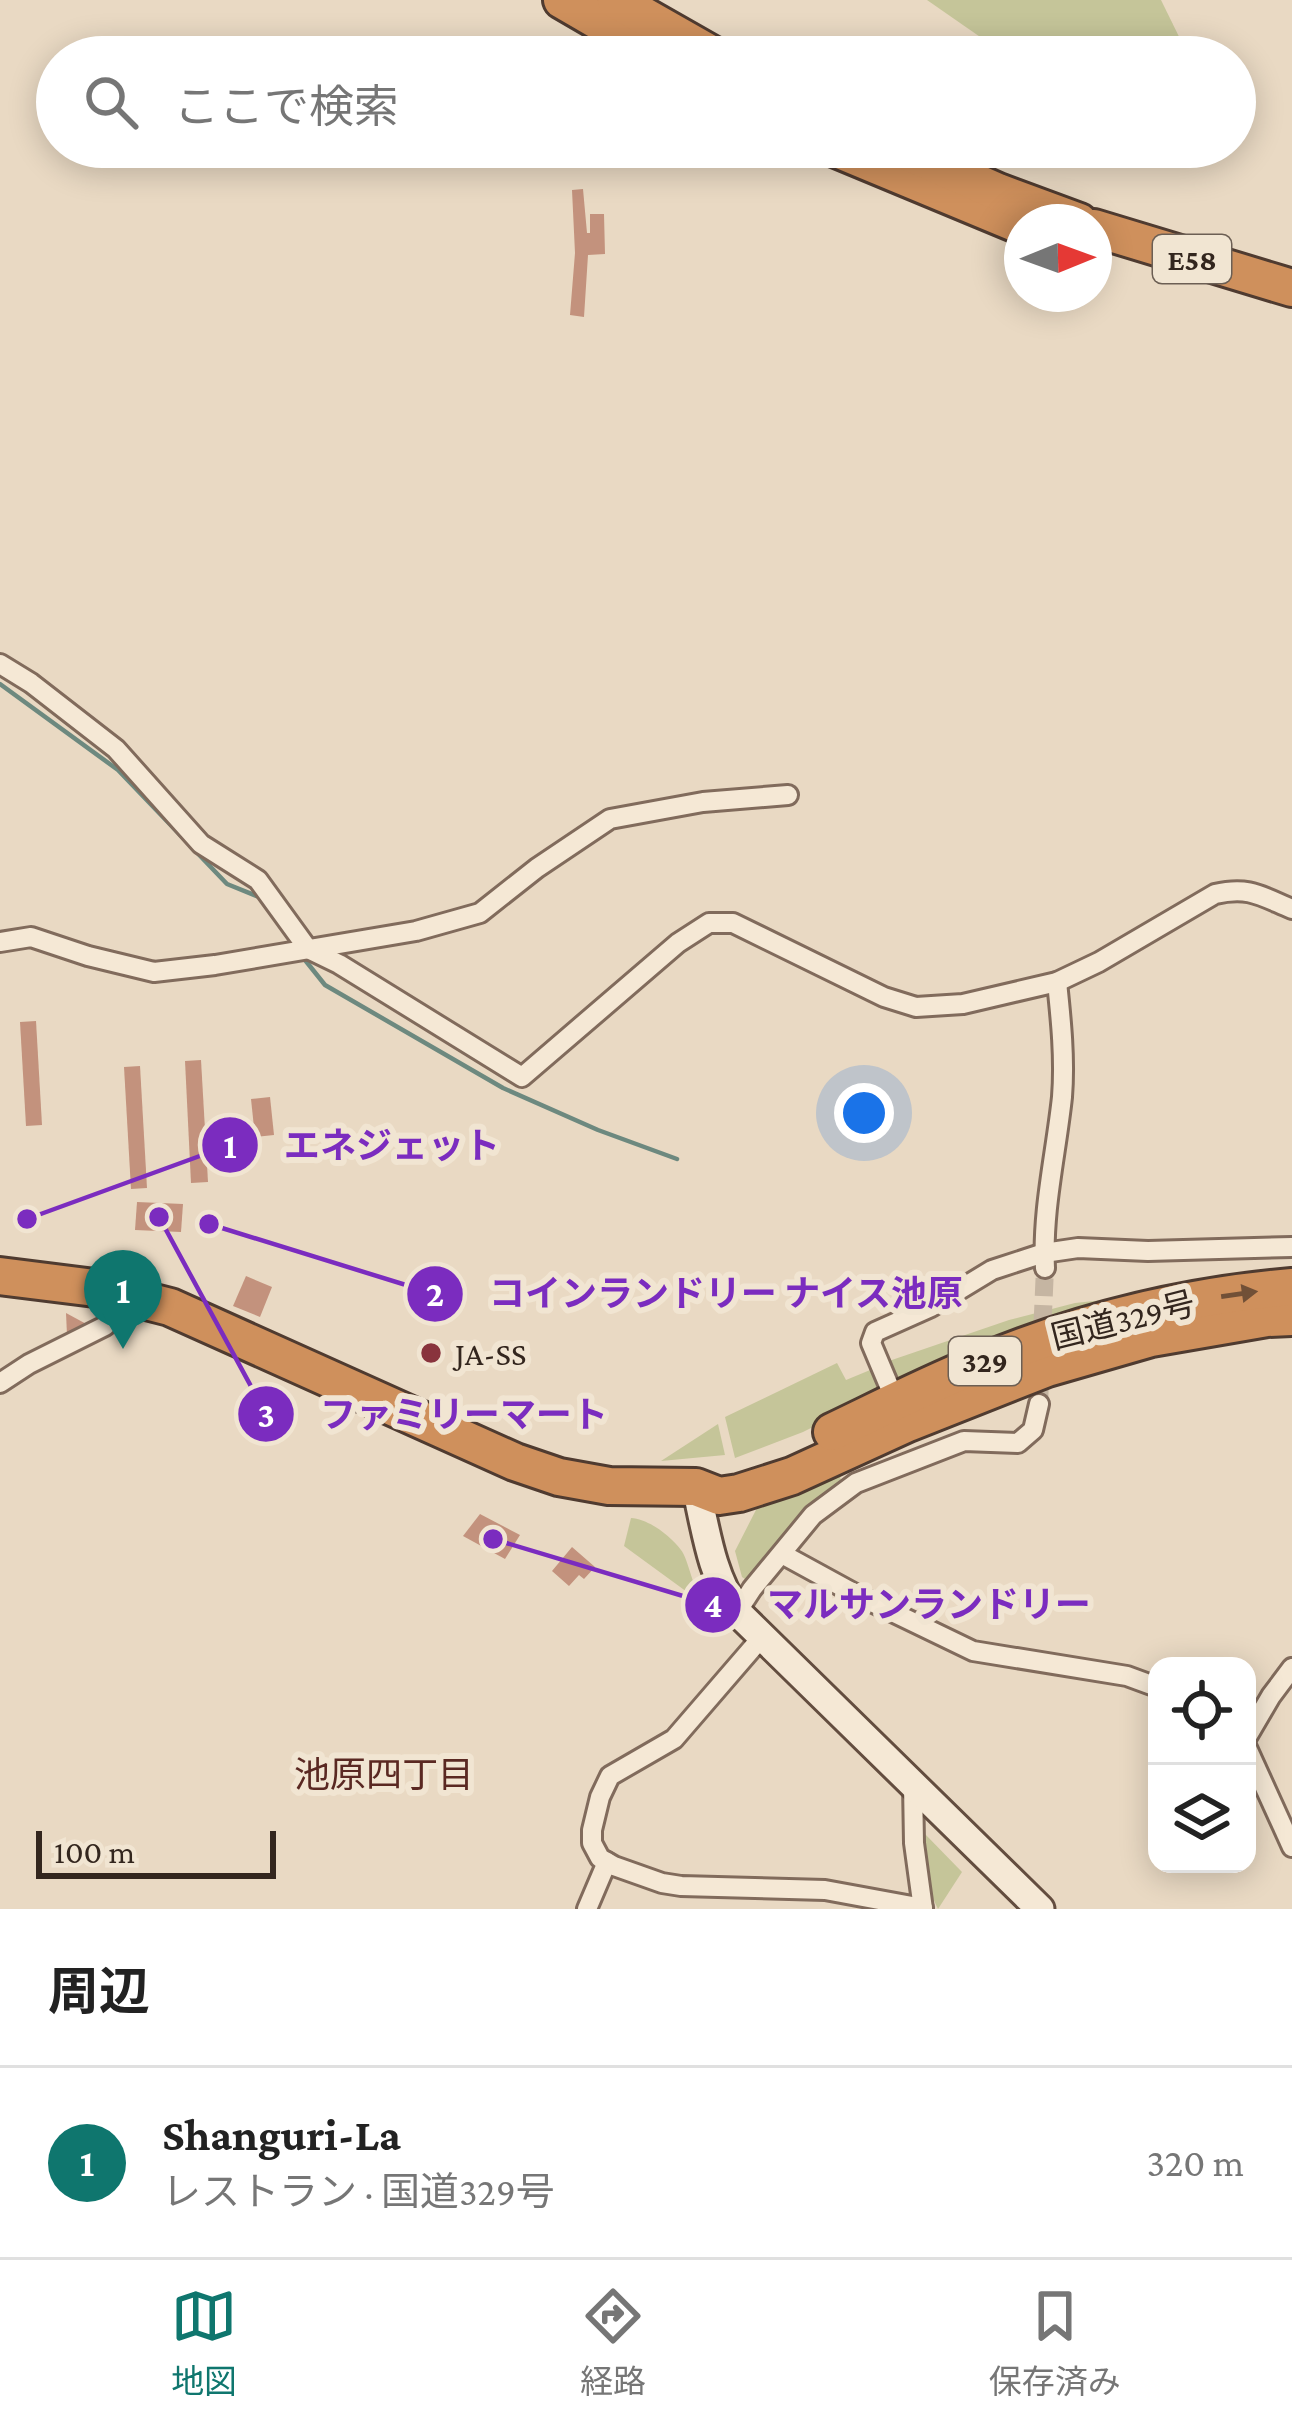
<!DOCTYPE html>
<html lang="ja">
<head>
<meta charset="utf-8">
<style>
	:root { --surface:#fff; --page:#f6f6f6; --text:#222; --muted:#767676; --line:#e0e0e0; --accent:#0f766e }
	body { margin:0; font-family:"Crimson Pro","Noto Sans JP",serif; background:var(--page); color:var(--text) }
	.controls { position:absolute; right:36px; bottom:36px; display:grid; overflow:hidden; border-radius:24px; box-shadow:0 6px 30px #0003 }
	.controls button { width:108px; height:108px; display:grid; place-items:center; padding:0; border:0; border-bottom:3px solid var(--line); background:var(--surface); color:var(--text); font:60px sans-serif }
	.compass { position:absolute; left:1004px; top:204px; width:108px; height:108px; border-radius:50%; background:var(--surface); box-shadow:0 6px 30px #0003; rotate:89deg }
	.scale { position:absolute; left:36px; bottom:30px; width:240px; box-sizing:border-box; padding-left:12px; border:6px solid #33261e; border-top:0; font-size:33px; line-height:42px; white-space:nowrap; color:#33261e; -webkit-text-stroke:9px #f1e5d2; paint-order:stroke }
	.you { position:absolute; left:864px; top:1113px; width:42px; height:42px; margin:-30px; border:9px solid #fff; border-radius:50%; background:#1a73e8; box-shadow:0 0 0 18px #1a73e833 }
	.badge { display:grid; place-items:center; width:78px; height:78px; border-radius:50%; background:var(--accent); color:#fff; font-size:39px; font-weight:700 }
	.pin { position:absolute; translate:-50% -99px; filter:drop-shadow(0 3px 6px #0008) }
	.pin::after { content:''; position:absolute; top:63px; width:42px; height:36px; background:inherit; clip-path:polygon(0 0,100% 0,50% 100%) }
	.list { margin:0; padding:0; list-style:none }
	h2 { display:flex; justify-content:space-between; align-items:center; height:156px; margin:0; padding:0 48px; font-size:51px }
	h2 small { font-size:39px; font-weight:400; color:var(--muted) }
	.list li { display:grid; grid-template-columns:78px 1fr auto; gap:36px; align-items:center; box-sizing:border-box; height:192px; padding:0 48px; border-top:3px solid var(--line) }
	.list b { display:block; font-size:45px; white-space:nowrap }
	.list p { margin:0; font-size:39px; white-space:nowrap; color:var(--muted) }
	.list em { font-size:39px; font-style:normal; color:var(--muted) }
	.icon { flex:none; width:66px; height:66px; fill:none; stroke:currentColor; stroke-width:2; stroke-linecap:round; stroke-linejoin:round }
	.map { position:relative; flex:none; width:1292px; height:1909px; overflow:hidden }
	.search { position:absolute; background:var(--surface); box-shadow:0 6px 30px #0003; left:36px; right:36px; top:36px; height:132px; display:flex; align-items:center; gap:30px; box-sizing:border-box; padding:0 42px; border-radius:66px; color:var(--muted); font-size:45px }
	.sheet { height:348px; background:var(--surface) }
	nav { display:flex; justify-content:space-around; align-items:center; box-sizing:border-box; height:168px; border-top:3px solid var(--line); background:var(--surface); font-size:33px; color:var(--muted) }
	nav a { display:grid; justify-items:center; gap:6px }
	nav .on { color:var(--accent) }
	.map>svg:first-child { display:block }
	.green { fill:#c5c599 }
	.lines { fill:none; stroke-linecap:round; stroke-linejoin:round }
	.stream { stroke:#6d897f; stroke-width:4.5 }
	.building { fill:#c3927d }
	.street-tunnel { stroke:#c5b5a2; stroke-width:18; stroke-dasharray:18 9; stroke-linecap:butt }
	.street-casing { stroke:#816b5c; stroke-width:24 }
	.secondary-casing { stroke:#634d3f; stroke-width:33 }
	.highway-casing { stroke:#4f3b30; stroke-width:42 }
	.street { stroke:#f5e8d5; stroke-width:18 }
	.secondary { stroke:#f5e8d5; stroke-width:27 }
	.highway { stroke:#cf905c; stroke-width:36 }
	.oneway { fill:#715037 }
	.poi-dot { fill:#89333d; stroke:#f1e5d2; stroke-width:4.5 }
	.labels { text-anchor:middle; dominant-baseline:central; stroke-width:12; stroke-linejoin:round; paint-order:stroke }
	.shield { fill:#f1e5d2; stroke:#6c5f54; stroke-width:3 }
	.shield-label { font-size:30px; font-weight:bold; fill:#33261e }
	.street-label { font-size:33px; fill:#33261e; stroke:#f1e5d2 }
	.poi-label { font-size:33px; fill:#33261e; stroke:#f1e5d2; text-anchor:start }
	.neighbourhood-label { font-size:36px; fill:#5a2822; stroke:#f1e5d2 }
	.leader { fill:none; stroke:#7b2cbf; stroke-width:4.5 }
	.callout-dot { fill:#7b2cbf; stroke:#f1e5d2; stroke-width:4.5 }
	.mark-label { font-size:36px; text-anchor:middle; font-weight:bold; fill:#fff }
	.callout-label { font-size:36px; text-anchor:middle; font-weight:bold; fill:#7b2cbf; stroke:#f1e5d2; stroke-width:12; stroke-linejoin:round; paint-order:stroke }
</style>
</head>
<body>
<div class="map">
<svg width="1292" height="1909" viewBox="0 0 1292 1909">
	<rect width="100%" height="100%" fill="#e9d9c3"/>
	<g class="green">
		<polygon points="927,0 1161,0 1189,57 1009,57"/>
		<polygon points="1169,1293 896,1389 886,1362 1009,1320 1075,1303"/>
		<polygon points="837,1363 846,1380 875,1368 885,1391 803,1432 735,1458 725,1417"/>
		<polygon points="718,1424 725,1455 661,1461"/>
		<polygon points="840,1475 841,1482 816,1499 748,1581 742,1577 735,1551 758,1506"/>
		<path d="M 631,1518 C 648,1519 670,1535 681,1550 C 688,1559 692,1584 700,1597 L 698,1600 L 624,1546 Z"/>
		<path d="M 924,1833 L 962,1872 L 938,1909 C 927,1887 917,1858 924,1833 Z"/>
	</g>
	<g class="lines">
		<g class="stream">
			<polyline points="0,684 118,770 227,884 259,897"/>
			<polyline points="301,955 325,985 503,1088 598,1130 677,1159"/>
		</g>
	</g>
	<g class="building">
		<polygon points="583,189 587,233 590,233 590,214 604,214 605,254 588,255 584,317 570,315 575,253 572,190"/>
		<polygon points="36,1021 42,1125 26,1126 20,1022"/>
		<polygon points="201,1060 208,1182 191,1183 185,1061"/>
		<polygon points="140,1066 147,1188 131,1189 124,1067"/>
		<polygon points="270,1097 274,1135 255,1137 251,1099"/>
		<polygon points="137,1202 183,1204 181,1232 135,1230"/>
		<polygon points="199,1216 219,1218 219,1231 198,1230"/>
		<polygon points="246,1276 272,1287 260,1317 233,1306"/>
		<polygon points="66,1313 90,1326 67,1335"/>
		<polygon points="480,1514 520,1535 505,1559 463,1536"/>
		<polygon points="572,1547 595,1567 584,1579 579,1575 569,1586 552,1571"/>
	</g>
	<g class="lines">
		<polyline class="street-tunnel" points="1039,1404 1045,1268"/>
		<defs>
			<g id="street">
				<path d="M 0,664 L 31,683 L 116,749 L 201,844 L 258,880 L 308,949 L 339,964 L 522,1077 L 678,943 L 709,923 L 733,923 L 884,997 L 916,1007 L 963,1004 L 1057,982 L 1099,962 L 1215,894 C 1249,886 1261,896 1292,909"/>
				<polyline points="0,942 31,937 88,956 154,972 215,965 416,931 480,913 537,868 610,819 703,802 788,795"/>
				<path d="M 1045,1268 C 1042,1210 1056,1154 1062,1097 C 1065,1059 1061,1020 1057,982"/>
				<polyline points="0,1383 29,1364 105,1326 136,1297"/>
				<polyline points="895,1400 871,1343 875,1332 931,1307 992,1270 1044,1253 1078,1248 1148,1251 1292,1247"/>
				<polyline points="782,1554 857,1595 973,1651 1127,1676 1157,1687"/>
				<polyline points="737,1612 752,1589 813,1515 856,1483 964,1441 1018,1443 1033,1430 1039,1404"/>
				<polyline points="762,1637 674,1739 610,1776 600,1797 592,1830 592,1843 600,1858 614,1866 662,1883 681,1886 825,1890 923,1908"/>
				<polyline points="1247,1737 1271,1696 1292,1668"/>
				<polyline points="1247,1748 1292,1847"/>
				<polyline points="913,1784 914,1843 923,1909"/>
				<polyline points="587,1909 607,1862"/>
			</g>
			<path id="secondary" d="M 696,1487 C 706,1531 711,1574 737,1612 L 1040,1909"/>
			<g id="highway">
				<polyline points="562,0 660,57"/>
				<polyline points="616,0 716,57"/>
				<polyline points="832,147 1022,226"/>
				<polyline points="896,147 998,192 1079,222"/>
				<polyline points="1094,228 1292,288"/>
				<polyline points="0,1276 95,1288 170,1307 515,1462 559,1477 609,1486 696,1487 719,1496 739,1493 792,1476 908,1423 1047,1368 1151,1338 1267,1318 1292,1317"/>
				<path d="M 832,1432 C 880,1409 927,1385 976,1365 C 1076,1323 1184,1296 1292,1287"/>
			</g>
		</defs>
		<use href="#street" class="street-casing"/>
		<use href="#secondary" class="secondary-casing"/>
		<use href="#highway" class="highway-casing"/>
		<use href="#street" class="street"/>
		<use href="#secondary" class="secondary"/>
		<use href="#highway" class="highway"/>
	</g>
	<defs><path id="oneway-solid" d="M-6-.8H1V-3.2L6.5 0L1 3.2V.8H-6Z" transform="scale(3)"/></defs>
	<use class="oneway" href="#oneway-solid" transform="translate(1239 1294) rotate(-8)"/>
	<circle class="poi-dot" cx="431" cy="1353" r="12"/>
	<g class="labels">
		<g class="shield">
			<rect x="1153" y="235" width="78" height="48" rx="9"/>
			<rect x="949" y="1337" width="72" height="48" rx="9"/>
		</g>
		<g class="shield-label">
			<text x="1192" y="259">E58</text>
			<text x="985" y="1361">329</text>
		</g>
		<g class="street-label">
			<text transform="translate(1123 1320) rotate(-14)">国道329号</text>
		</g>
		<g class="poi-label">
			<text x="455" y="1353">JA-SS</text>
		</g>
		<g class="neighbourhood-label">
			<text x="384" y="1775">池原四丁目</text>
		</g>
	</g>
	<path class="leader" d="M27 1219L230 1145M209 1224L435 1294M159 1217L266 1414M493 1539L713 1605"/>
	<g class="callout-dot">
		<circle cx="27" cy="1219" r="12"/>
		<circle cx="209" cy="1224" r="12"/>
		<circle cx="159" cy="1217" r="12"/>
		<circle cx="493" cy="1539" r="12"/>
		<circle cx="230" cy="1145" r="30"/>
		<circle cx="435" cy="1294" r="30"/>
		<circle cx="266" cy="1414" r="30"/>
		<circle cx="713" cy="1605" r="30"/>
	</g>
	<g class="mark-label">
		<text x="230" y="1158">1</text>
		<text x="435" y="1306">2</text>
		<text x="266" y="1427">3</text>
		<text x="713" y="1617">4</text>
	</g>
	<g class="callout-label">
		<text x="392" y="1158">エネジェット</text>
		<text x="726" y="1306">コインランドリー ナイス池原</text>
		<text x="464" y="1427">ファミリーマート</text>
		<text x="929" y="1617">マルサンランドリー</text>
	</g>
</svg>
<div class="controls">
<button><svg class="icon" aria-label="locate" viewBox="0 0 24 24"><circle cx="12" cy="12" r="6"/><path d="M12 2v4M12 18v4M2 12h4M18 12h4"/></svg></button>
<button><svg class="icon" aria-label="layers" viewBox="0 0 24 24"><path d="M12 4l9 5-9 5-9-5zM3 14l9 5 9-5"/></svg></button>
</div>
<svg class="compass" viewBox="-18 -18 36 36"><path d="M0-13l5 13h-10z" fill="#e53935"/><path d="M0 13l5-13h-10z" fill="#767676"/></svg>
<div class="scale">100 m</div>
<div class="you"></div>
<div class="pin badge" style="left:123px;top:1349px">1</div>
<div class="search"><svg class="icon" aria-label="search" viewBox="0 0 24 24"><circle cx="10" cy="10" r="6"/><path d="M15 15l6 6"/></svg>ここで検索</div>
</div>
<section class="sheet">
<h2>周辺<small></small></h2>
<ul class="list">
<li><span class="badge">1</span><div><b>Shanguri-La</b><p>レストラン · 国道329号</p></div><em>320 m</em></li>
</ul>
</section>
<nav>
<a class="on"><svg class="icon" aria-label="map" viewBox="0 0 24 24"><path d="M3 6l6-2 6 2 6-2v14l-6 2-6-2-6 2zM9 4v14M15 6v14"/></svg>地図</a>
<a><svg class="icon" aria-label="directions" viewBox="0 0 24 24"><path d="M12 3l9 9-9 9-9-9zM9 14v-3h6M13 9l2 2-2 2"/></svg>経路</a>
<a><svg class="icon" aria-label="saved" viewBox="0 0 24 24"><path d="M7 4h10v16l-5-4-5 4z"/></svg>保存済み</a>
</nav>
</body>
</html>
